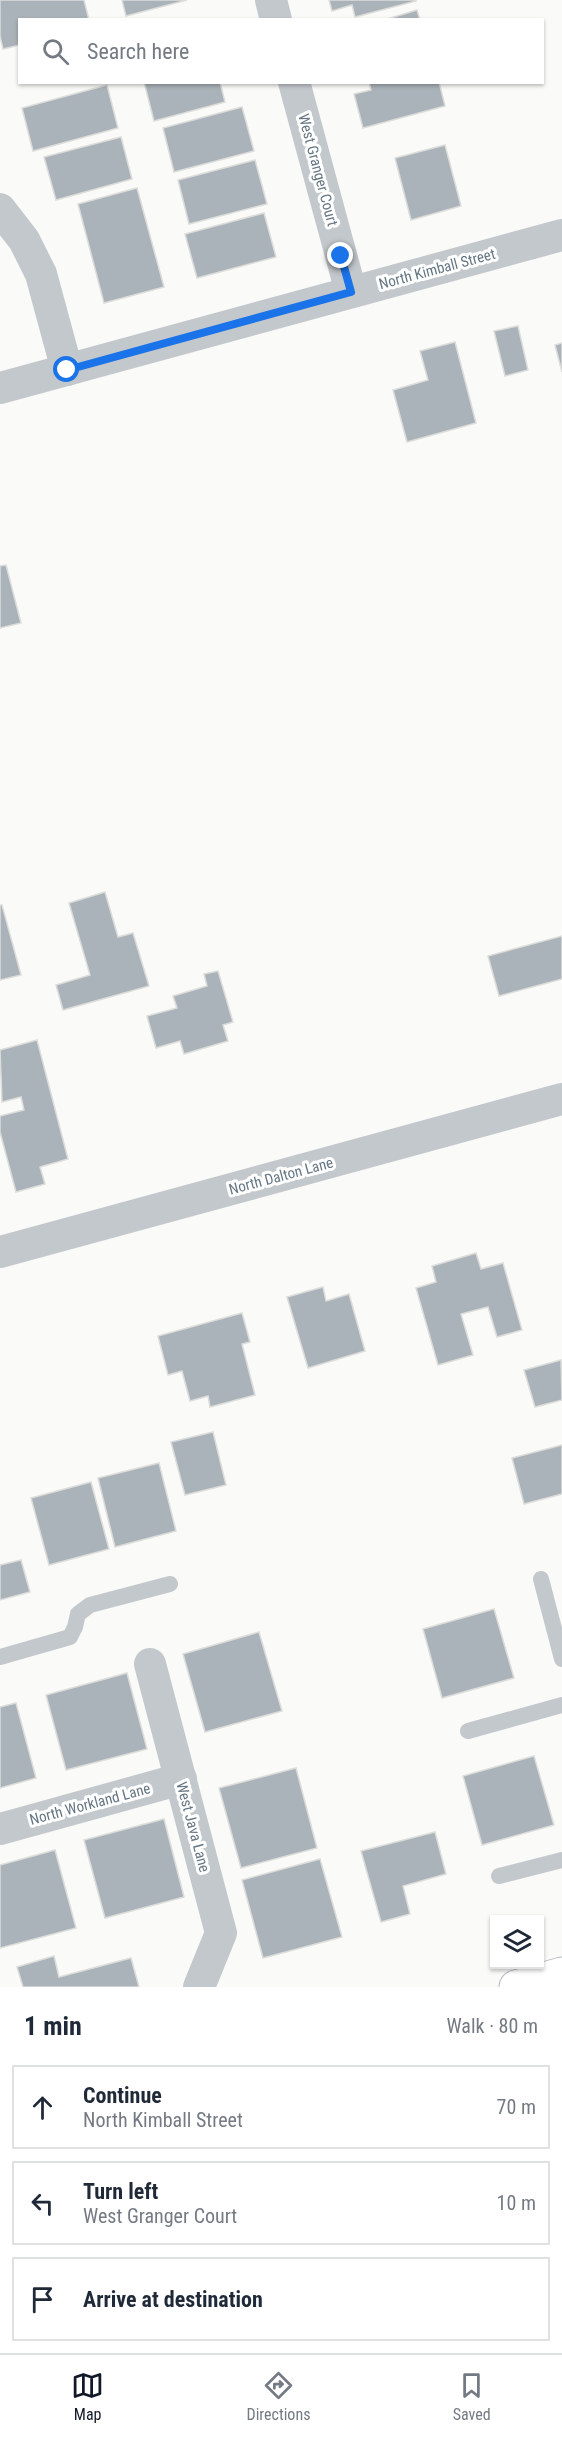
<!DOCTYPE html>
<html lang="en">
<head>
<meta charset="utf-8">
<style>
	:root { --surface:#fff; --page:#f6f6f7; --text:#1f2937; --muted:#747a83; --line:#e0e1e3; --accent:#111827 }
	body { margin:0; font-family:"Roboto Condensed",sans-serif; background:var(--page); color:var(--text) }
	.controls { position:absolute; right:18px; bottom:18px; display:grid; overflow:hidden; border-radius:0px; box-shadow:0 2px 4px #0004 }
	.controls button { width:54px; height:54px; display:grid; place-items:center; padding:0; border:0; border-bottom:2px solid var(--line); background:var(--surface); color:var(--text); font:30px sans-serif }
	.stop { position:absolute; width:18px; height:18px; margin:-14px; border:4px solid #1a73e8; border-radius:50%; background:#fff }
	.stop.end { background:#1a73e8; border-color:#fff; box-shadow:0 2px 6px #0008 }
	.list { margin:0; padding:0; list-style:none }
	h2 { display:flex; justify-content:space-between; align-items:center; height:78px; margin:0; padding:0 24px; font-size:26px }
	h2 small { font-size:20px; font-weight:400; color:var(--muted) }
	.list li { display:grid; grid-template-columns:39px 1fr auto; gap:18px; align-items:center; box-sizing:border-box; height:84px; margin:0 12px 12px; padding:0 12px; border:2px solid var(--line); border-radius:0px }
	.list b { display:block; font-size:22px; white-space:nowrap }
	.list p { margin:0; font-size:20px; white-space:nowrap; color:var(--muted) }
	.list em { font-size:20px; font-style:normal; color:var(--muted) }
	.icon { flex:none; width:33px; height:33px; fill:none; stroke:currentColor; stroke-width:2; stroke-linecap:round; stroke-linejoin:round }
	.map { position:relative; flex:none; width:562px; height:1987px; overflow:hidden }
	.search { position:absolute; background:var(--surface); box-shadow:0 2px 4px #0004; left:18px; right:18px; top:18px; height:66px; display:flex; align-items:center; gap:15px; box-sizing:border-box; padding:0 21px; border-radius:0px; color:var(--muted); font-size:22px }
	.sheet { height:366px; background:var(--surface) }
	nav { display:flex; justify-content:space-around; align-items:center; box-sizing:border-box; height:84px; border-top:2px solid var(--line); background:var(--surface); font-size:16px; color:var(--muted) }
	nav a { display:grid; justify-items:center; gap:3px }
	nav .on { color:var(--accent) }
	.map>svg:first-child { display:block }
	.building { fill:#aab3b9; stroke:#dcdcda; stroke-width:1.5 }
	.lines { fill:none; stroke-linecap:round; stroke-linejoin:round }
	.secondary-casing { stroke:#b3babf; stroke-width:35 }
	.service { stroke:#c3c8cc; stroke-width:16 }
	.minor { stroke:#c3c8cc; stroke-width:32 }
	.secondary { stroke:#fff; stroke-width:33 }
	.route { stroke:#1a73e8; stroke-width:8 }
	.labels { text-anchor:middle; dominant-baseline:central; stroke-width:6; stroke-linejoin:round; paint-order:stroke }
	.street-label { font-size:15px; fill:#657683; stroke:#fff }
</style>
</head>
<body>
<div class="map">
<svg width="562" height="1987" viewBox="0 0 562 1987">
	<rect width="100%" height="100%" fill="#fafaf8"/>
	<g class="building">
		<polygon points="0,0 84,0 89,20 20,20 20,45 3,49 0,36"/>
		<polygon points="122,0 187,0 126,16"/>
		<polygon points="329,0 416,0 416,1 355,17 352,5 332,11"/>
		<polygon points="417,10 420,20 384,20"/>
		<polygon points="144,82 220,82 225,102 154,121"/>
		<polygon points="369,82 439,82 445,106 363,128 354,94 371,90"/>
		<polygon points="107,85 118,128 33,151 22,108"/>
		<polygon points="242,107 254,151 174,172 163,128"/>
		<polygon points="121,137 132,179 56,200 44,157"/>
		<polygon points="445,145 461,206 411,220 395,158"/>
		<polygon points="255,160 267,204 189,224 178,180"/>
		<polygon points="137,188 164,287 104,303 78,204"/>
		<polygon points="264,213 276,257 197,278 185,234"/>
		<polygon points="518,326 528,370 505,376 494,331"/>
		<polygon points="455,342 476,423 407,442 393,390 428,380 420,351"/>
		<polygon points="562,343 562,372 555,345"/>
		<polygon points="6,565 21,623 0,628 0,566"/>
		<polygon points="105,892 118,937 133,933 149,986 63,1010 56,985 90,975 69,903"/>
		<polygon points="0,905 2,905 21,975 0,980"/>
		<polygon points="562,936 562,979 499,996 488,956"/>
		<polygon points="218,971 233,1022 223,1025 228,1041 184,1054 180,1041 156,1048 147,1016 177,1008 173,996 207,986 204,974"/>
		<polygon points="37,1040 68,1159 40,1167 45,1184 16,1192 0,1132 0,1116 24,1110 21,1097 2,1102 0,1050"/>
		<polygon points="476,1253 481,1269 503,1263 522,1330 497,1337 488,1307 461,1314 473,1355 438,1365 416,1288 436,1282 432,1266"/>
		<polygon points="323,1287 326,1301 349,1294 365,1351 308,1368 287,1297"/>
		<polygon points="242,1313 250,1342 242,1344 255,1395 210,1407 208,1396 190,1401 182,1371 168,1375 158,1336"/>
		<polygon points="561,1360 562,1400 535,1407 524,1370"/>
		<polygon points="213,1432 226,1485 185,1495 171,1442"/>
		<polygon points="562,1445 562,1494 524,1504 512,1458"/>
		<polygon points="159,1463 176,1531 115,1547 98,1478"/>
		<polygon points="91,1482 109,1549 49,1565 31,1498"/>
		<polygon points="21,1560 30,1592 0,1600 0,1565"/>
		<polygon points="494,1609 514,1678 442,1698 423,1629"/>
		<polygon points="259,1632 282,1711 205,1732 183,1654"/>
		<polygon points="127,1673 147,1749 66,1770 46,1695"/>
		<polygon points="16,1703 36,1778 0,1788 0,1707"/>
		<polygon points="534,1756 554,1825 482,1845 463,1776"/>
		<polygon points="296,1768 317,1848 241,1868 219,1788"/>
		<polygon points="164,1819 184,1897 105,1918 84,1840"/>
		<polygon points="435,1832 446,1874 403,1886 410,1914 381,1922 361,1851"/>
		<polygon points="55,1850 76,1928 0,1948 0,1865"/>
		<polygon points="320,1859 342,1937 263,1958 242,1880"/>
		<polygon points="54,1956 59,1977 131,1958 139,1987 23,1987 17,1967"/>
	</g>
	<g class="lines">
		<defs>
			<polyline id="secondary" points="516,1987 562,1974"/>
		</defs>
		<use href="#secondary" class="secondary-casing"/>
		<g class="service">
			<polyline points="541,1579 562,1659"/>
			<polyline points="0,1657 70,1637 75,1627 78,1614 90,1605 170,1584"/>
			<polyline points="468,1731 562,1705"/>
			<polyline points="499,1876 562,1860"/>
		</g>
		<g class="minor">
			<polyline points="271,0 276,20"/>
			<polyline points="294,82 351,292"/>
			<polyline points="0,209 24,240 41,274 67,370"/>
			<polyline points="0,388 562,235"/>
			<polyline points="0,1252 562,1099"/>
			<polyline points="150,1664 221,1933 199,1987"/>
			<polyline points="0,1829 181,1779"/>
		</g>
		<use href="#secondary" class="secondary"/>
	</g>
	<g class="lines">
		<polyline class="route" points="67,370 351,292 341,256"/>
	</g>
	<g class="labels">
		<g class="street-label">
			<text transform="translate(318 170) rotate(75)">West Granger Court</text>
			<text transform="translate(437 269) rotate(-15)">North Kimball Street</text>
			<text transform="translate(281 1176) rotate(-15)">North Dalton Lane</text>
			<text transform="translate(90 1804) rotate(-15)">North Workland Lane</text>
			<text transform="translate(193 1827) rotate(75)">West Java Lane</text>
		</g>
	</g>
</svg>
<div class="controls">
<button><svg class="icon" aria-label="layers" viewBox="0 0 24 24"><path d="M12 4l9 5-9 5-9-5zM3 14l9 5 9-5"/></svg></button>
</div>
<div class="stop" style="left:67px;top:370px"></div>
<div class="stop end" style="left:341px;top:256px"></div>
<div class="search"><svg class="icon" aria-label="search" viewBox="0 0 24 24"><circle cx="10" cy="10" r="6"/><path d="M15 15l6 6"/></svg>Search here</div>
</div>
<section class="sheet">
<h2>1 min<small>Walk · 80 m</small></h2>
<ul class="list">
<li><svg class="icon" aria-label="ahead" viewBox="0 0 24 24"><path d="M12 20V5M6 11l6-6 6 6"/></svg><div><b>Continue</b><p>North Kimball Street</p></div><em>70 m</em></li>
<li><svg class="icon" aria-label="left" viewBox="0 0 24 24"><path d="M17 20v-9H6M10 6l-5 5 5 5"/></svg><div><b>Turn left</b><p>West Granger Court</p></div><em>10 m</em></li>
<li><svg class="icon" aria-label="arrive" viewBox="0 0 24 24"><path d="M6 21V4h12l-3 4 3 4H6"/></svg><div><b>Arrive at destination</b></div></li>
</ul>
</section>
<nav>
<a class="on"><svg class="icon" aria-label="map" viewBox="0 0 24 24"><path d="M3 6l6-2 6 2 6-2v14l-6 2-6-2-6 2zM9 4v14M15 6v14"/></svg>Map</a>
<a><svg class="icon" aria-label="directions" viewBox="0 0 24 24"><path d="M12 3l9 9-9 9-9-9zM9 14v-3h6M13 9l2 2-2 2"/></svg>Directions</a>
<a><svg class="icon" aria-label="saved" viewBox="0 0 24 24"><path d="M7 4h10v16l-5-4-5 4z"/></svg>Saved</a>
</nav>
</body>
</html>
